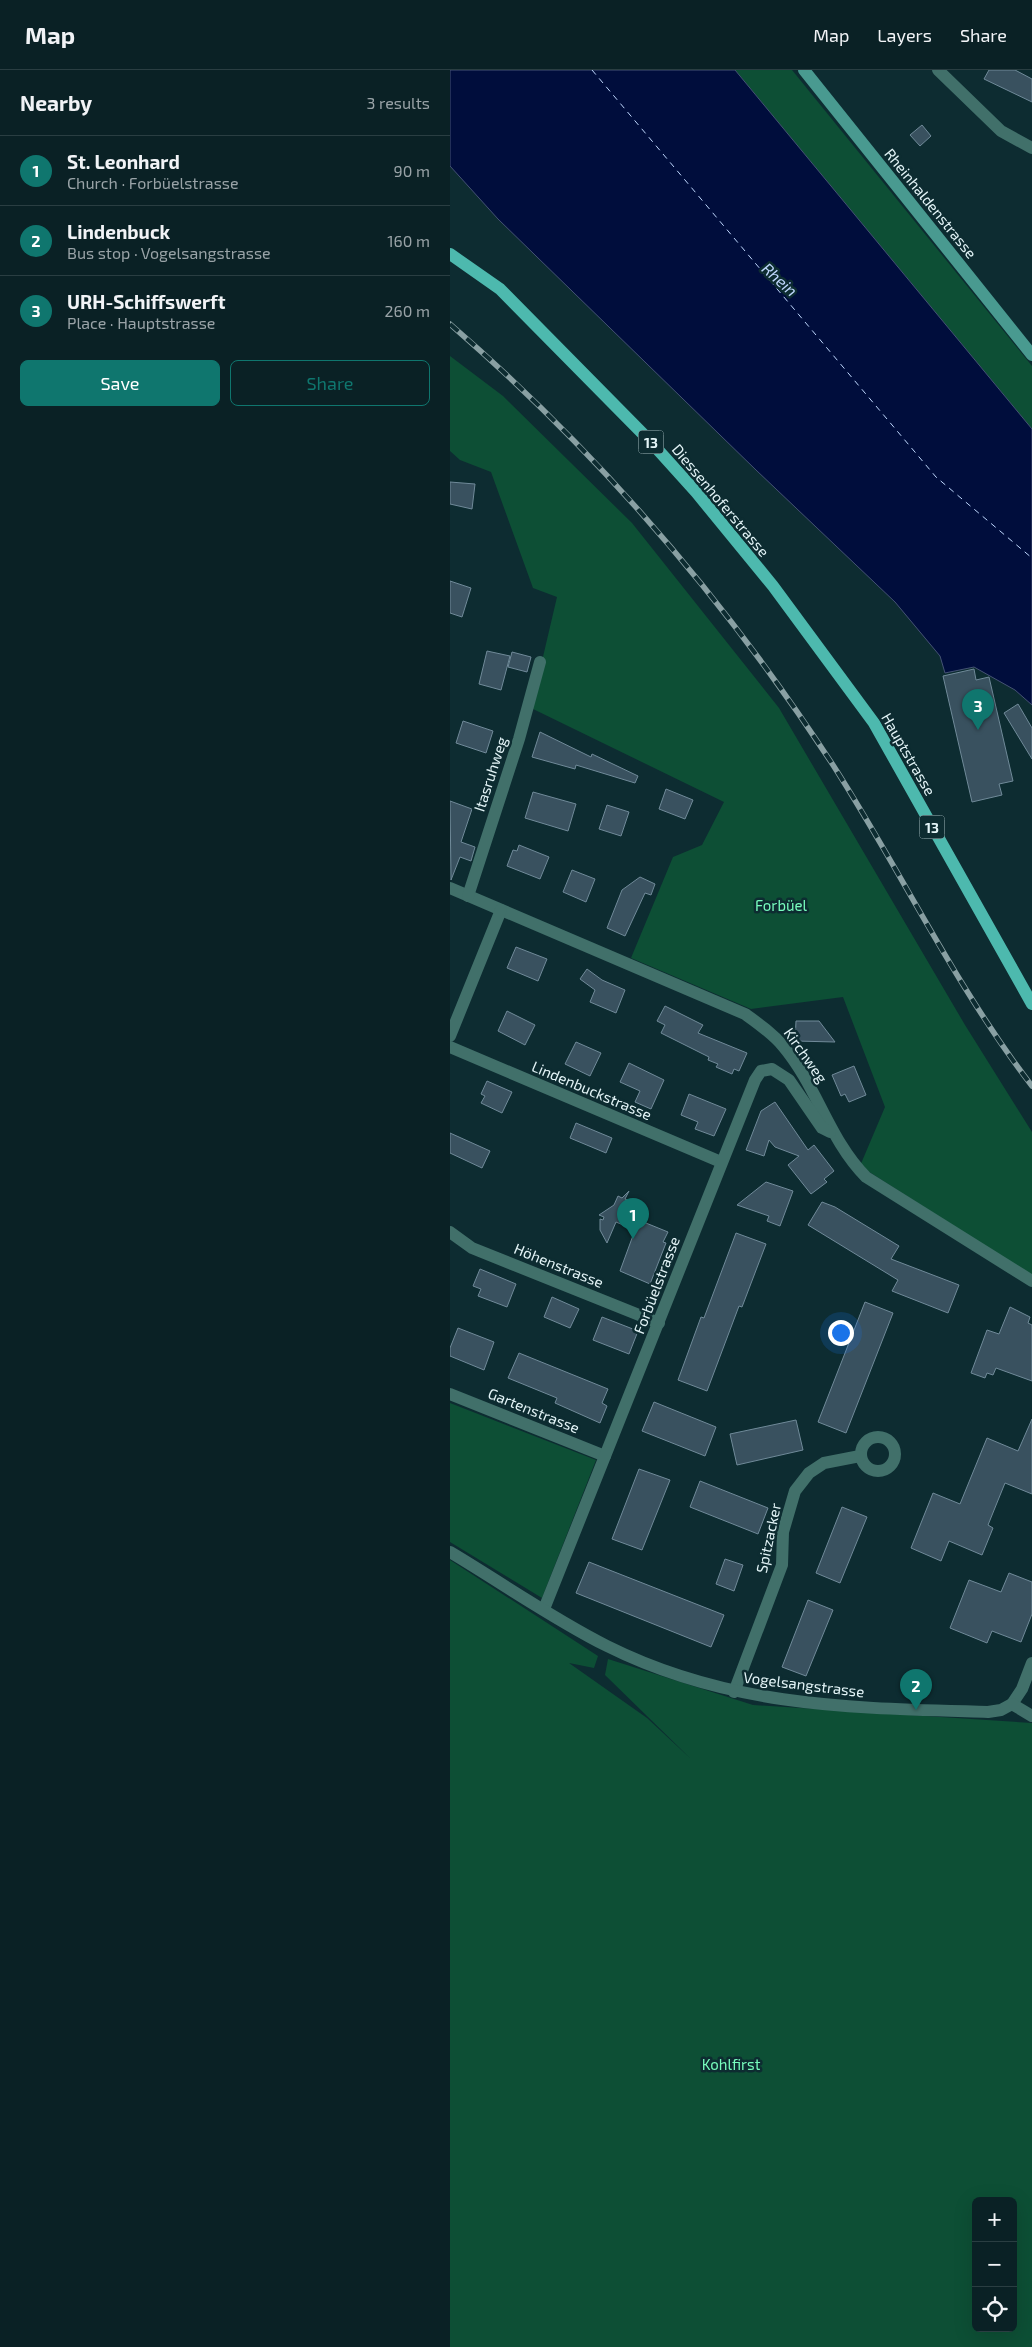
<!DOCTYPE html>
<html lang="en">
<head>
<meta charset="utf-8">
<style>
	:root { --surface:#0a2125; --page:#182e32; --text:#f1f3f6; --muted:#99a3a7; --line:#2a3e42; --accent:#0f766e }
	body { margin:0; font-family:"Exo 2",sans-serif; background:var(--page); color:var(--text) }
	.controls { position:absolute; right:15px; bottom:15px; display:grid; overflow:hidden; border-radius:8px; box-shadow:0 5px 20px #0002 }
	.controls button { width:45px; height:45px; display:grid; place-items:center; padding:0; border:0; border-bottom:1px solid var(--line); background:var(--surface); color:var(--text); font:25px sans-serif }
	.you { position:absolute; left:390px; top:1262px; width:18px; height:18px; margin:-12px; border:4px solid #fff; border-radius:50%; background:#1a73e8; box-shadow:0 0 0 8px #1a73e833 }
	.badge { display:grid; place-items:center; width:32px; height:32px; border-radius:50%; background:var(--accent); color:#fff; font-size:16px; font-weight:700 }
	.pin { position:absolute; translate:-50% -41px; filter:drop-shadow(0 1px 2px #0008) }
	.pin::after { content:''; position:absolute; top:26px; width:18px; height:15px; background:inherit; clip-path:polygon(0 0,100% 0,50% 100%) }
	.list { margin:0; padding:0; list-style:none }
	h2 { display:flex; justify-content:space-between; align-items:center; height:65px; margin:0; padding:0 20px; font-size:21px }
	h2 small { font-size:16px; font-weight:400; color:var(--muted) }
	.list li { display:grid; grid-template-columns:32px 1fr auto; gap:15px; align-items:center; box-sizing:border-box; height:70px; padding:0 20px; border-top:1px solid var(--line) }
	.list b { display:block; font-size:19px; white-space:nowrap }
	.list p { margin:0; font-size:16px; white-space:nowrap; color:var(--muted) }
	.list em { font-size:16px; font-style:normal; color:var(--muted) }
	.actions { display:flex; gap:10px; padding:15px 20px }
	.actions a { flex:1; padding:11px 0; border:1px solid var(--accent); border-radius:8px; text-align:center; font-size:18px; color:var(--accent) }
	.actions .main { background:var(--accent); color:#fff }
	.icon { flex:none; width:28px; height:28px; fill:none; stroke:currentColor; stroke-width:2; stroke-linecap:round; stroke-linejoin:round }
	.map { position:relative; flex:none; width:582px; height:2277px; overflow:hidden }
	header { display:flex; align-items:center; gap:30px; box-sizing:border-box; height:70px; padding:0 25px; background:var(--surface); border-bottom:1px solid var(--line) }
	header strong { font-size:24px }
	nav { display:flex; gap:28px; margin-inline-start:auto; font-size:18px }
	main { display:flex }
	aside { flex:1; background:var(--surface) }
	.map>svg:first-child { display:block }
	.green { fill:#0d4f35; fill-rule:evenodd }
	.water { fill:#000d3c; stroke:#445274 }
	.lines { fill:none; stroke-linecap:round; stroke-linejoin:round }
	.ferry { stroke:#bed6fc; stroke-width:1; stroke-dasharray:6 5; stroke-linecap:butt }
	.building { fill:#39515f; stroke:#708a99 }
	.minor { stroke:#41706a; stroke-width:12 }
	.tertiary { stroke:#41706a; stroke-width:12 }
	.secondary { stroke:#499a90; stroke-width:12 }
	.primary { stroke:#4db9ae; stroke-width:12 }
	.rail-casing { stroke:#89a0a3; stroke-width:5.5 }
	.rail { stroke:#0d2c31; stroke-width:4; stroke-dasharray:11; stroke-linecap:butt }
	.labels { text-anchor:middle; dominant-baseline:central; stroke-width:5; stroke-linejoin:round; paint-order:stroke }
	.shield { fill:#0d2c31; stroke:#a3b8bc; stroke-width:1 }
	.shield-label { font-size:14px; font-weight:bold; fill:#e3f4f7 }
	.street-label { font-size:15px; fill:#e3f4f7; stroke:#0d2c31 }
	.park-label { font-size:15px; fill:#78fdbe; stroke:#0d2c31 }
	.water-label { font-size:16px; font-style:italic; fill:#bed6fc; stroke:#0d2c31 }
</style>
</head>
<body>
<header>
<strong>Map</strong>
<nav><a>Map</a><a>Layers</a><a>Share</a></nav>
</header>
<main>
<aside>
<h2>Nearby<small>3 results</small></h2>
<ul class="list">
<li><span class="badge">1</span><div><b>St. Leonhard</b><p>Church · Forbüelstrasse</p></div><em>90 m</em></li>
<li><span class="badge">2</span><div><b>Lindenbuck</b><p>Bus stop · Vogelsangstrasse</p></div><em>160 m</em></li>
<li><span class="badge">3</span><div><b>URH-Schiffswerft</b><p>Place · Hauptstrasse</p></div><em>260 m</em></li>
</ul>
<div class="actions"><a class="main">Save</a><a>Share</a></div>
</aside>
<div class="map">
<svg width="582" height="2277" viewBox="0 0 582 2277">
	<rect width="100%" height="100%" fill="#0d2c31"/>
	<g class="green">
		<polygon points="285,0 342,0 582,296 582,359"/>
		<polygon points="0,286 53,326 182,453 329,638 515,955 582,1062 582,1206 410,1096 435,1037 393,927 301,939 181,888 223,787 252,775 274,732 81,638 107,527 83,518 41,402 10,390 0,381"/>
		<polygon points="0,1333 146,1390 92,1528 0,1472"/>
		<path d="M 0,1490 L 148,1586 L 144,1598 L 119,1593 L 197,1648 L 241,1689 L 155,1605 L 158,1589 L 303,1635 L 582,1653 L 582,2277 L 0,2277 ZM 526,2131 L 563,2131 L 563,2258 L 526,2258 Z"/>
	</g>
	<polygon class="water" points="0,0 285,0 582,359 582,635 565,620 524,597 495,603 490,586 445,532 306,400 48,149 0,96"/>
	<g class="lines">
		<polyline class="ferry" points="142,0 486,407 582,488"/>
	</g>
	<g class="building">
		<polygon points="539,0 565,0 582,9 582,32 534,9"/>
		<polygon points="472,55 481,66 470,76 460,65"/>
		<polygon points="0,412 25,414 22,439 0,434"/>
		<polygon points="0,511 21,518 12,547 0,543"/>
		<polygon points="37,581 60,586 51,620 29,614"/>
		<polygon points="62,582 81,587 77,602 58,597"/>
		<polygon points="524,599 526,610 539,607 563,711 549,714 552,725 522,732 493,606"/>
		<polygon points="568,634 582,658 582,689 554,643"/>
		<polygon points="13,651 43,661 36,683 6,673"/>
		<polygon points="90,662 141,687 142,684 188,706 185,713 126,695 125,699 82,687"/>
		<polygon points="216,719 243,730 235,749 209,739"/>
		<polygon points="83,722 126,734 118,761 75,748"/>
		<polygon points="0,731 22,739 11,772 25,777 21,791 10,787 1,810"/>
		<polygon points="157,735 179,742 171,766 149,759"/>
		<polygon points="69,775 99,787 90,809 57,796 63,780 67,781"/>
		<polygon points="122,800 145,809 136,832 113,822"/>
		<polygon points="190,807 205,814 201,825 195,823 175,866 157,858 172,820"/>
		<polygon points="66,877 97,889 88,911 57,898"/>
		<polygon points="137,899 152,910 175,920 166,943 140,932 145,920 130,909"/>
		<polygon points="215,936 253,955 248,963 297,983 289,1001 284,999 282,1004 266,997 268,994 258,990 259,987 211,963 215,955 207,951"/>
		<polygon points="57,941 85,955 75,975 48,961"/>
		<polygon points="346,951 369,951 385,972 345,971"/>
		<polygon points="126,972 151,983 140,1006 115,994"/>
		<polygon points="179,993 214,1010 201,1039 185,1032 190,1021 170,1012"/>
		<polygon points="404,996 416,1025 399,1032 395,1024 391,1026 382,1005"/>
		<polygon points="37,1011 62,1022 52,1043 31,1033 35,1026 31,1024"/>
		<polygon points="239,1024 276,1039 264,1066 245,1059 248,1052 231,1045"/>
		<polygon points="325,1032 358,1080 364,1075 384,1101 374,1109 377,1112 361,1124 338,1095 349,1086 325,1077 319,1070 314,1086 296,1080 311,1041"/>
		<polygon points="126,1053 162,1068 156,1083 120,1068"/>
		<polygon points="0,1063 40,1081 32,1098 0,1083"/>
		<polygon points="316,1112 343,1121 330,1156 317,1151 319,1146 287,1135"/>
		<polygon points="179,1121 175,1129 189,1135 186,1141 191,1151 218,1162 213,1172 216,1173 200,1214 170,1201 185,1160 166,1152 157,1173 150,1160 150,1149 153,1150 154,1147 149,1145 164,1135 168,1126 172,1128"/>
		<polygon points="372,1132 385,1137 449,1176 441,1189 509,1215 498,1243 442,1221 448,1210 358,1155"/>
		<polygon points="286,1163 316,1174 292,1237 289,1236 257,1321 228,1310 251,1247 254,1248"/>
		<polygon points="30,1199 66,1214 57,1237 28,1226 31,1219 23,1216"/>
		<polygon points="102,1227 129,1239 120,1258 94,1247"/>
		<polygon points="415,1232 443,1243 396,1363 368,1352"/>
		<polygon points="560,1237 580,1247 578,1253 582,1255 582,1311 546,1298 543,1305 537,1303 535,1308 521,1303 537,1260 549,1264"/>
		<polygon points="152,1247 188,1261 179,1284 143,1270"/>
		<polygon points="8,1258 44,1272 34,1300 0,1286 0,1278"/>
		<polygon points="69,1283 158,1319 152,1333 157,1336 150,1353 105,1333 107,1328 58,1308"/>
		<polygon points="204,1332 266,1357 255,1386 192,1361"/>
		<polygon points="582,1349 582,1424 555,1413 538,1455 543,1458 532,1485 499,1471 491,1491 461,1478 483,1423 510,1434 537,1368 568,1381"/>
		<polygon points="346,1350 353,1380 287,1395 280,1364"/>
		<polygon points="189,1399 220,1410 192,1480 162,1469"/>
		<polygon points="250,1411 318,1438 308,1464 240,1437"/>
		<polygon points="392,1437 417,1447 390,1513 366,1503"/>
		<polygon points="275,1489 293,1495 284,1521 266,1514"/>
		<polygon points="139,1492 274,1545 261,1577 126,1523"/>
		<polygon points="559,1503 582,1512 582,1544 571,1572 542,1561 537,1573 500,1558 519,1510 551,1522"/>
		<polygon points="358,1530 383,1540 356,1606 332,1597"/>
	</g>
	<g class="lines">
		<g class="minor">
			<polyline points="488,0 551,61 582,78"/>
			<path d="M 0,818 L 295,944 C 309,954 322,963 333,976 C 367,1016 379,1070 416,1107 L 582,1211"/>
			<polyline points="18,826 69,669 90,592"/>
			<polyline points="0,966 51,840"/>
			<polyline points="0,977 271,1092"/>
			<polyline points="0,1162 22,1178 209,1253"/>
			<polyline points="0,1324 155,1386"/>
			<circle cx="428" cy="1384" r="17"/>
			<polyline points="94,1539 305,1010 311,1001 322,999 339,1010 372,1058 380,1062"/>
			<polyline points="284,1622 332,1495 333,1462 345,1421 359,1403 374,1393 410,1386"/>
			<polyline points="562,1634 572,1619 582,1593"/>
		</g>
		<path class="tertiary" d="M 0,1482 C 52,1513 103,1549 157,1576 C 281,1638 404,1638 538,1642 L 551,1640 L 562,1634 L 582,1646"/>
		<polyline class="secondary" points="354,0 582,285"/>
		<polyline class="primary" points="0,184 50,219 200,371 246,422 323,516 424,653 582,934"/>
		<defs>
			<path id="rail" d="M 0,254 C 148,382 276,531 383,695 C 451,801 505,916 582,1016"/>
		</defs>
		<use href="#rail" class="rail-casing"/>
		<use href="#rail" class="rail"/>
	</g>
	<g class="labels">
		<g class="shield">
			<rect x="188.5" y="360.5" width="25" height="23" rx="4"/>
			<rect x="469.5" y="745.5" width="25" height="23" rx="4"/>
		</g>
		<g class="shield-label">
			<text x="201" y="372">13</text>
			<text x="482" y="757">13</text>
		</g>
		<g class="street-label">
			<text transform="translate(481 133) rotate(51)">Rheinhaldenstrasse</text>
			<text transform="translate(271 430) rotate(50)">Diessenhoferstrasse</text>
			<text transform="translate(459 684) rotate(60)">Hauptstrasse</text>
			<text transform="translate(40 704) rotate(-72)">Itasruhweg</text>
			<text transform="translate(356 985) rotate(55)">Kirchweg</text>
			<text transform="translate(142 1020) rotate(23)">Lindenbuckstrasse</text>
			<text transform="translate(109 1195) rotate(22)">Höhenstrasse</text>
			<text transform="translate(206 1215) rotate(-69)">Forbüelstrasse</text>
			<text transform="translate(84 1340) rotate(22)">Gartenstrasse</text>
			<text transform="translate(318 1468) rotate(-78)">Spitzacker</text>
			<text transform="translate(354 1614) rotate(7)">Vogelsangstrasse</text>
		</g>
		<g class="park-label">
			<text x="331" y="835">Forbüel</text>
			<text x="281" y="1994">Kohlfirst</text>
		</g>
		<g class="water-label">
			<text transform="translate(330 209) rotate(42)">Rhein</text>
		</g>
	</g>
</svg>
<div class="controls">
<button>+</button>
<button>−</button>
<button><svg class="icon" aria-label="locate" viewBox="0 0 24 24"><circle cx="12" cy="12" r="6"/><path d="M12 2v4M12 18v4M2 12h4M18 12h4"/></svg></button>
</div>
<div class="you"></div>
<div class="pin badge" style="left:183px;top:1169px">1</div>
<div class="pin badge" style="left:466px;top:1640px">2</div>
<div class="pin badge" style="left:528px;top:660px">3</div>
</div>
</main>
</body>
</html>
